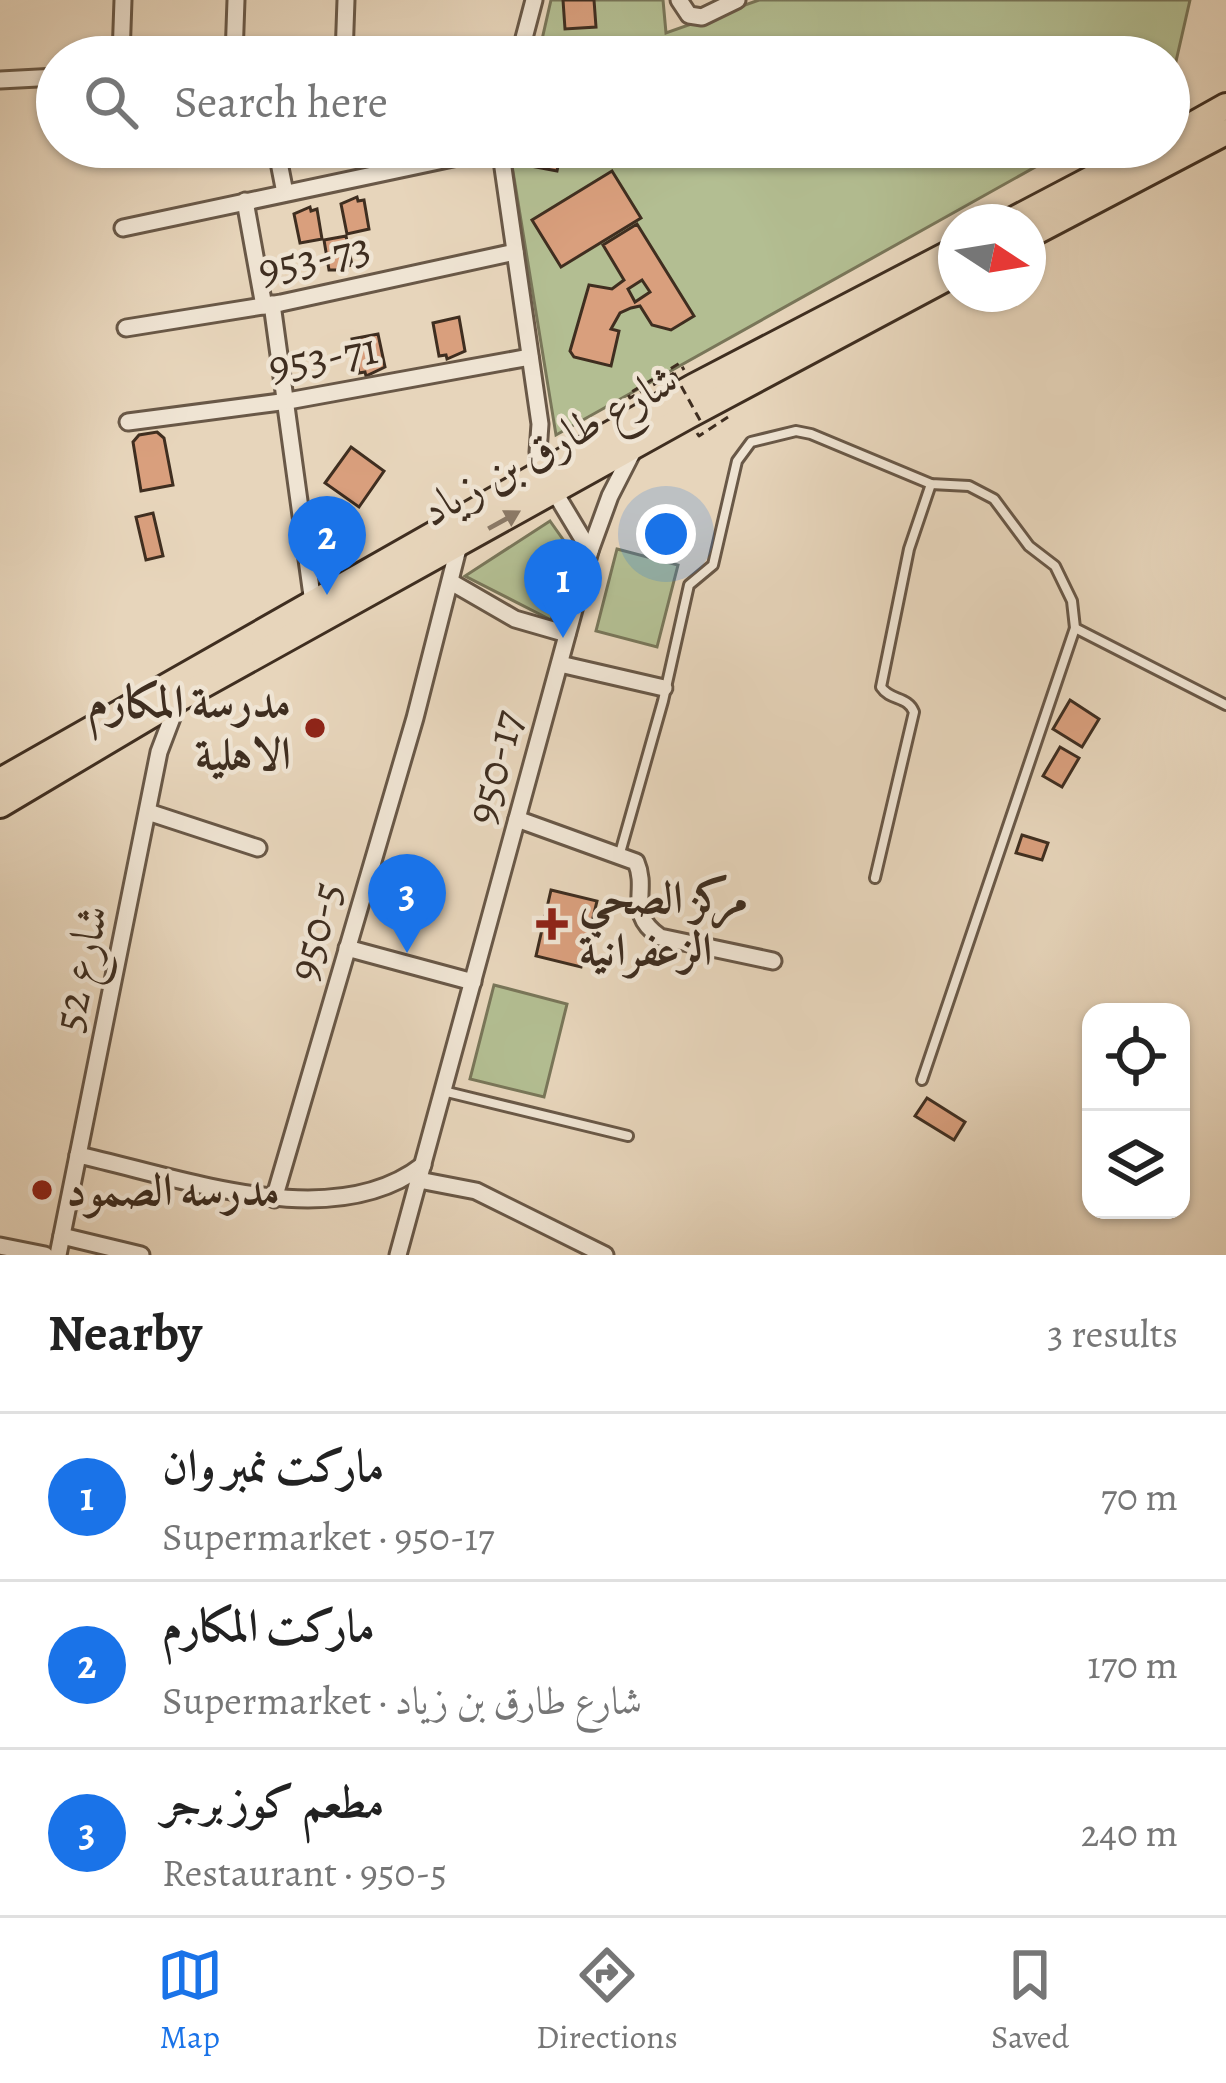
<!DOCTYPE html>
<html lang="en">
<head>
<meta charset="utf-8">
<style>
	:root { --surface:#fff; --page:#f2f2f2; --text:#222; --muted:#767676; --line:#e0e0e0; --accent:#1a73e8 }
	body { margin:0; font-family:Alegreya,Amiri,serif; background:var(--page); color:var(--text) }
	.controls { position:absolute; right:36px; bottom:36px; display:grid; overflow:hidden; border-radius:24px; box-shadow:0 3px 9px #0004 }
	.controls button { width:108px; height:108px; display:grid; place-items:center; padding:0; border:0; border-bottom:3px solid var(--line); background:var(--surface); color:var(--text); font:60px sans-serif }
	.compass { position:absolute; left:938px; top:204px; width:108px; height:108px; border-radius:50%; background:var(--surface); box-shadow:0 3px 9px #0004; rotate:102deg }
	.you { position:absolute; left:666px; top:534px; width:42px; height:42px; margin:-30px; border:9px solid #fff; border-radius:50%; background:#1a73e8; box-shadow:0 0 0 18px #1a73e833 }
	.badge { display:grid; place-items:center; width:78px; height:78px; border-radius:50%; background:var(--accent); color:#fff; font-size:39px; font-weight:700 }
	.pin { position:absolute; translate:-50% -99px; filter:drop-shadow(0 3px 6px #0008) }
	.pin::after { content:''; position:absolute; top:63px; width:42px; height:36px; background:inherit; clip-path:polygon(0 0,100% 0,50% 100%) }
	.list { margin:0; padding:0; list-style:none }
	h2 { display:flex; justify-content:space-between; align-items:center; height:156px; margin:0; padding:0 48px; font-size:51px }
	h2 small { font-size:39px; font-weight:400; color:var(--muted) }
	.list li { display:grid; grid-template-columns:78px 1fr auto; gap:36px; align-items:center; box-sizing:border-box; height:168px; padding:0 48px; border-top:3px solid var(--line) }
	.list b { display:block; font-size:45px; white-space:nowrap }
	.list p { margin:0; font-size:39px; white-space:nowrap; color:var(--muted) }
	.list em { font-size:39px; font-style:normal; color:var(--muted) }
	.icon { flex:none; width:66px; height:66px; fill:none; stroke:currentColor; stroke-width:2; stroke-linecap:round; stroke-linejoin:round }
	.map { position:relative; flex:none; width:1226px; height:1255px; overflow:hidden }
	.search { position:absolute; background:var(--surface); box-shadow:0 3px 9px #0004; left:36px; right:36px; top:36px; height:132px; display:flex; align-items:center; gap:30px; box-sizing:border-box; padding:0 42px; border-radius:66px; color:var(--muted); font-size:45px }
	.sheet { height:660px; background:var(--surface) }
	nav { display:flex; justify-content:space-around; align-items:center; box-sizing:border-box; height:168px; border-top:3px solid var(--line); background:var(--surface); font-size:33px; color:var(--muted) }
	nav a { display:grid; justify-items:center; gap:6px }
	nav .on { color:var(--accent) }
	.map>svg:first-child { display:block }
	.green { fill:#b3be92; stroke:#797659; stroke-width:3 }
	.building { fill:#d99f7d; stroke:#3f2e20; stroke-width:3; fill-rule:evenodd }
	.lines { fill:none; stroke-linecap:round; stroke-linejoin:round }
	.lane-casing { stroke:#695847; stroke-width:14 }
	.street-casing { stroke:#695847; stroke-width:21 }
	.primary-casing { stroke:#3f2e20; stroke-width:30 }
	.path { stroke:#3f2e20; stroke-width:3; stroke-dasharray:9 6; stroke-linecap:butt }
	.lane { stroke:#efe4d3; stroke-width:8 }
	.street { stroke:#efe4d3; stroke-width:15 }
	.primary { stroke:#e7d5bb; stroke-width:24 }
	.path-bridge { stroke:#3f2e20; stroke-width:3; stroke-dasharray:9 6; stroke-linecap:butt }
	.oneway { fill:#8b7966 }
	.poi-dot { fill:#8f2418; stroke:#efe4d3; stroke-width:4.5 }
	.labels { text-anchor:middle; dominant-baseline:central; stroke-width:9; stroke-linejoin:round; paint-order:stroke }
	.street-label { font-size:45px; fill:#3f2e20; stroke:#efe4d3 }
	.poi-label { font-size:45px; font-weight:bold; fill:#3f2e20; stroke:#efe4d3; text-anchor:start }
</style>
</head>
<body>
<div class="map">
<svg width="1226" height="1255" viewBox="0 0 1226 1255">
	<rect width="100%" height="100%" fill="#e7d5bb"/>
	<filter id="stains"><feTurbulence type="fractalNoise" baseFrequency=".00167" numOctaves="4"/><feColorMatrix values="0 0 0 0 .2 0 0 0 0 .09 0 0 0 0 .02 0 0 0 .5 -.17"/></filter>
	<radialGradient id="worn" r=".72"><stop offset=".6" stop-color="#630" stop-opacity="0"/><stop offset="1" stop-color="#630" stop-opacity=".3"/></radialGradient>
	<g class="green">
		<polygon points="551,0 663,0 666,33 759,0 1190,0 1169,92 1169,57 538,57"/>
		<polygon points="509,147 1071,147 556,435"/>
		<polygon points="550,521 574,555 551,620 465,576"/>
		<polygon points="617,549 678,565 657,647 596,631"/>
		<polygon points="494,985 567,1004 544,1097 470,1079"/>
	</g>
	<g class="building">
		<polygon points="563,0 594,0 596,27 565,29"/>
		<polygon points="540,45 582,53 581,57 538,57"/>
		<polygon points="519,147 562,147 557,171 515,163"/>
		<polygon points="612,171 641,218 561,267 532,220"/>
		<polygon points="357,197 358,201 364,200 369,229 347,234 341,204"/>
		<polygon points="310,207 311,211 317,209 322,239 300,243 294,214"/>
		<path d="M 637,224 L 694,316 L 671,330 L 652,325 L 640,306 L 631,308 L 620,313 L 611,329 L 619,331 L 611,366 L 574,357 L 570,351 L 589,285 L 612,289 L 624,280 L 603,245 ZM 642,280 L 650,292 L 635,302 L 628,289 Z"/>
		<polygon points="346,236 352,265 347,266 347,270 329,270 324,240"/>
		<polygon points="459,317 465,351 447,359 446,355 439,356 433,323"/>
		<polygon points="378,334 385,367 366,376 365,372 359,373 352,339"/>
		<polygon points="157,432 164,438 173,485 141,491 133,442 139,435"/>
		<polygon points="351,447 384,471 359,507 325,483"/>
		<polygon points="153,513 163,556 146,560 136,517"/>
		<polygon points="1070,700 1099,719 1082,747 1053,729"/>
		<polygon points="1060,747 1079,758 1062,787 1043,776"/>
		<polygon points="1022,835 1048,843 1042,860 1016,853"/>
		<polygon points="551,890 597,901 581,967 536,956"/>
		<polygon points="927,1098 965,1122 954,1140 915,1116"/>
	</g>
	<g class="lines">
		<defs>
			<g id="lane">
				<polyline points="620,853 663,701 689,585 713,565 737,461 751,442 796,431 811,434 931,484 969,486 994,499 1029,546 1055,566 1072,601 1075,628 1226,705"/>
				<path d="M 875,878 L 914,712 C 908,696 890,701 881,687 L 909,549 L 931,484"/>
				<polyline points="922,1080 1075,628"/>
				<polyline points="443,1091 628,1136"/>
			</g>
			<g id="street">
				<polyline points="679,0 689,15 702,17 737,0"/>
				<polyline points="121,57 123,0"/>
				<polyline points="234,57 236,0"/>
				<polyline points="344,57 346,0"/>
				<polyline points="519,57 534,0"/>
				<polyline points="0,80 57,77"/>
				<polyline points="276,147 285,193"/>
				<polyline points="500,147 540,424 538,452 542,471 590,551"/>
				<polyline points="245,201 264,306"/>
				<polyline points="123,228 500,148"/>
				<polyline points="272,304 313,603"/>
				<polyline points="126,328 281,303 515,252"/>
				<polyline points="128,422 288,401 530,357"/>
				<polyline points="451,582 515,619 567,634"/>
				<polyline points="560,664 664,688"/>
				<polyline points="148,812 258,848"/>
				<path d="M 517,819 L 636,862 C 649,892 625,913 660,937 L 773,961"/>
				<polyline points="347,948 473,982"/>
				<path d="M 78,1155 C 180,1177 332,1236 423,1165"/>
				<polyline points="419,1180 476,1191 605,1255"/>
				<polyline points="274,1199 415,718 459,545"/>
				<polyline points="62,1236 141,1255"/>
				<polyline points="0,1246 45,1255"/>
				<polyline points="58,1255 159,752 178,702"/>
				<polyline points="398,1255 590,551 610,496 633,451"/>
			</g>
			<g id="primary">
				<polyline points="1169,138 1226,106"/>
				<polyline points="1009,222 1152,147"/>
				<polyline points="1028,236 1226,132"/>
				<polyline points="0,781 693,387 956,250"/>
				<polyline points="0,805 180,698 688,416 956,273"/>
			</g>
		</defs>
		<use href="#lane" class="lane-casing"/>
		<use href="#street" class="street-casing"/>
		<use href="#primary" class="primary-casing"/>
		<g class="path">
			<polyline points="674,373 630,398 628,394 680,363 684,370"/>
			<polyline points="697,433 699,436 728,417"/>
		</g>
		<use href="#lane" class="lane"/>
		<use href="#street" class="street"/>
		<use href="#primary" class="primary"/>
		<polyline class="path-bridge" points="674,373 701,422"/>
	</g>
	<defs><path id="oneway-solid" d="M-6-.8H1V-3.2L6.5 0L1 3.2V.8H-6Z" transform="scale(3)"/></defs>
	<use class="oneway" href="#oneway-solid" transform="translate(504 520) rotate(-29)"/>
	<g class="poi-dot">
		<circle cx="315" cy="728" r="12"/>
		<path d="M546 906h12v12h12v12h-12v12h-12v-12h-12v-12h12z"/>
		<circle cx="42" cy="1190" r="12"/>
	</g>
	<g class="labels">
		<g class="street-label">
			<text transform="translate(314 258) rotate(-12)">953-73</text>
			<text transform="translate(323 357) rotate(-10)">953-71</text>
			<text transform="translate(549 445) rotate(-29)">شارع طارق بن زياد</text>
			<text transform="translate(494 767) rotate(-75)">950-17</text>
			<text transform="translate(315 931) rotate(-74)">950-5</text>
			<text transform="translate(80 968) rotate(-78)">شارع 52</text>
		</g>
		<g class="poi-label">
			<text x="291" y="702" text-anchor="end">مدرسة المكارم<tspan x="291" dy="52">الاهلية</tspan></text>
			<text x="579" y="898">مركز الصحي<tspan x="579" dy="52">الزعفرانية</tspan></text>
			<text x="66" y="1190">مدرسه الصمود</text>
		</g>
	</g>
	<rect width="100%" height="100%" filter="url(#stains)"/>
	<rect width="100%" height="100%" fill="url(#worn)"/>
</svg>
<div class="controls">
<button><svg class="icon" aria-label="locate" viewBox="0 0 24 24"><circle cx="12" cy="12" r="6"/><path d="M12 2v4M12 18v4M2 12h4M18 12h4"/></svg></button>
<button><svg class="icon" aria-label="layers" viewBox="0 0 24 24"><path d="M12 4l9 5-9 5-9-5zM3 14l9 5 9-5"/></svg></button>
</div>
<svg class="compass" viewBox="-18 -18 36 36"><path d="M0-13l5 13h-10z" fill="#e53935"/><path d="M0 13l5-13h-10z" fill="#767676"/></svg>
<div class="you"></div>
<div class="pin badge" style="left:563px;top:638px">1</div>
<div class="pin badge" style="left:327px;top:595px">2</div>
<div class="pin badge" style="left:407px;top:953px">3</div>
<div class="search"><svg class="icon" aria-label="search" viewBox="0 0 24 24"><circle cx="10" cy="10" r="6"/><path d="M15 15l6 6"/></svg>Search here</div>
</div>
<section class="sheet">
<h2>Nearby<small>3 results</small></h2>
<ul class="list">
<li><span class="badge">1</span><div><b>ماركت نمبر وان</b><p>Supermarket · 950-17</p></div><em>70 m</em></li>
<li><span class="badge">2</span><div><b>ماركت المكارم</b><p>Supermarket · شارع طارق بن زياد</p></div><em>170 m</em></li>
<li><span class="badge">3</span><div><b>مطعم كوز برجر</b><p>Restaurant · 950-5</p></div><em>240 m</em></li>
</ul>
</section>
<nav>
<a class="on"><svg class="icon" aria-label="map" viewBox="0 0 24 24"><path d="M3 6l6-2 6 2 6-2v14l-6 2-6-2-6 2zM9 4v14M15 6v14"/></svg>Map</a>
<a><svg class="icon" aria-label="directions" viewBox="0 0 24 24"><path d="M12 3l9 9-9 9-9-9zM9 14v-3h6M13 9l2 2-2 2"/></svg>Directions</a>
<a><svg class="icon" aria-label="saved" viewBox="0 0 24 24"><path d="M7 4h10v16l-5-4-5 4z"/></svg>Saved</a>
</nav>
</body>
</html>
